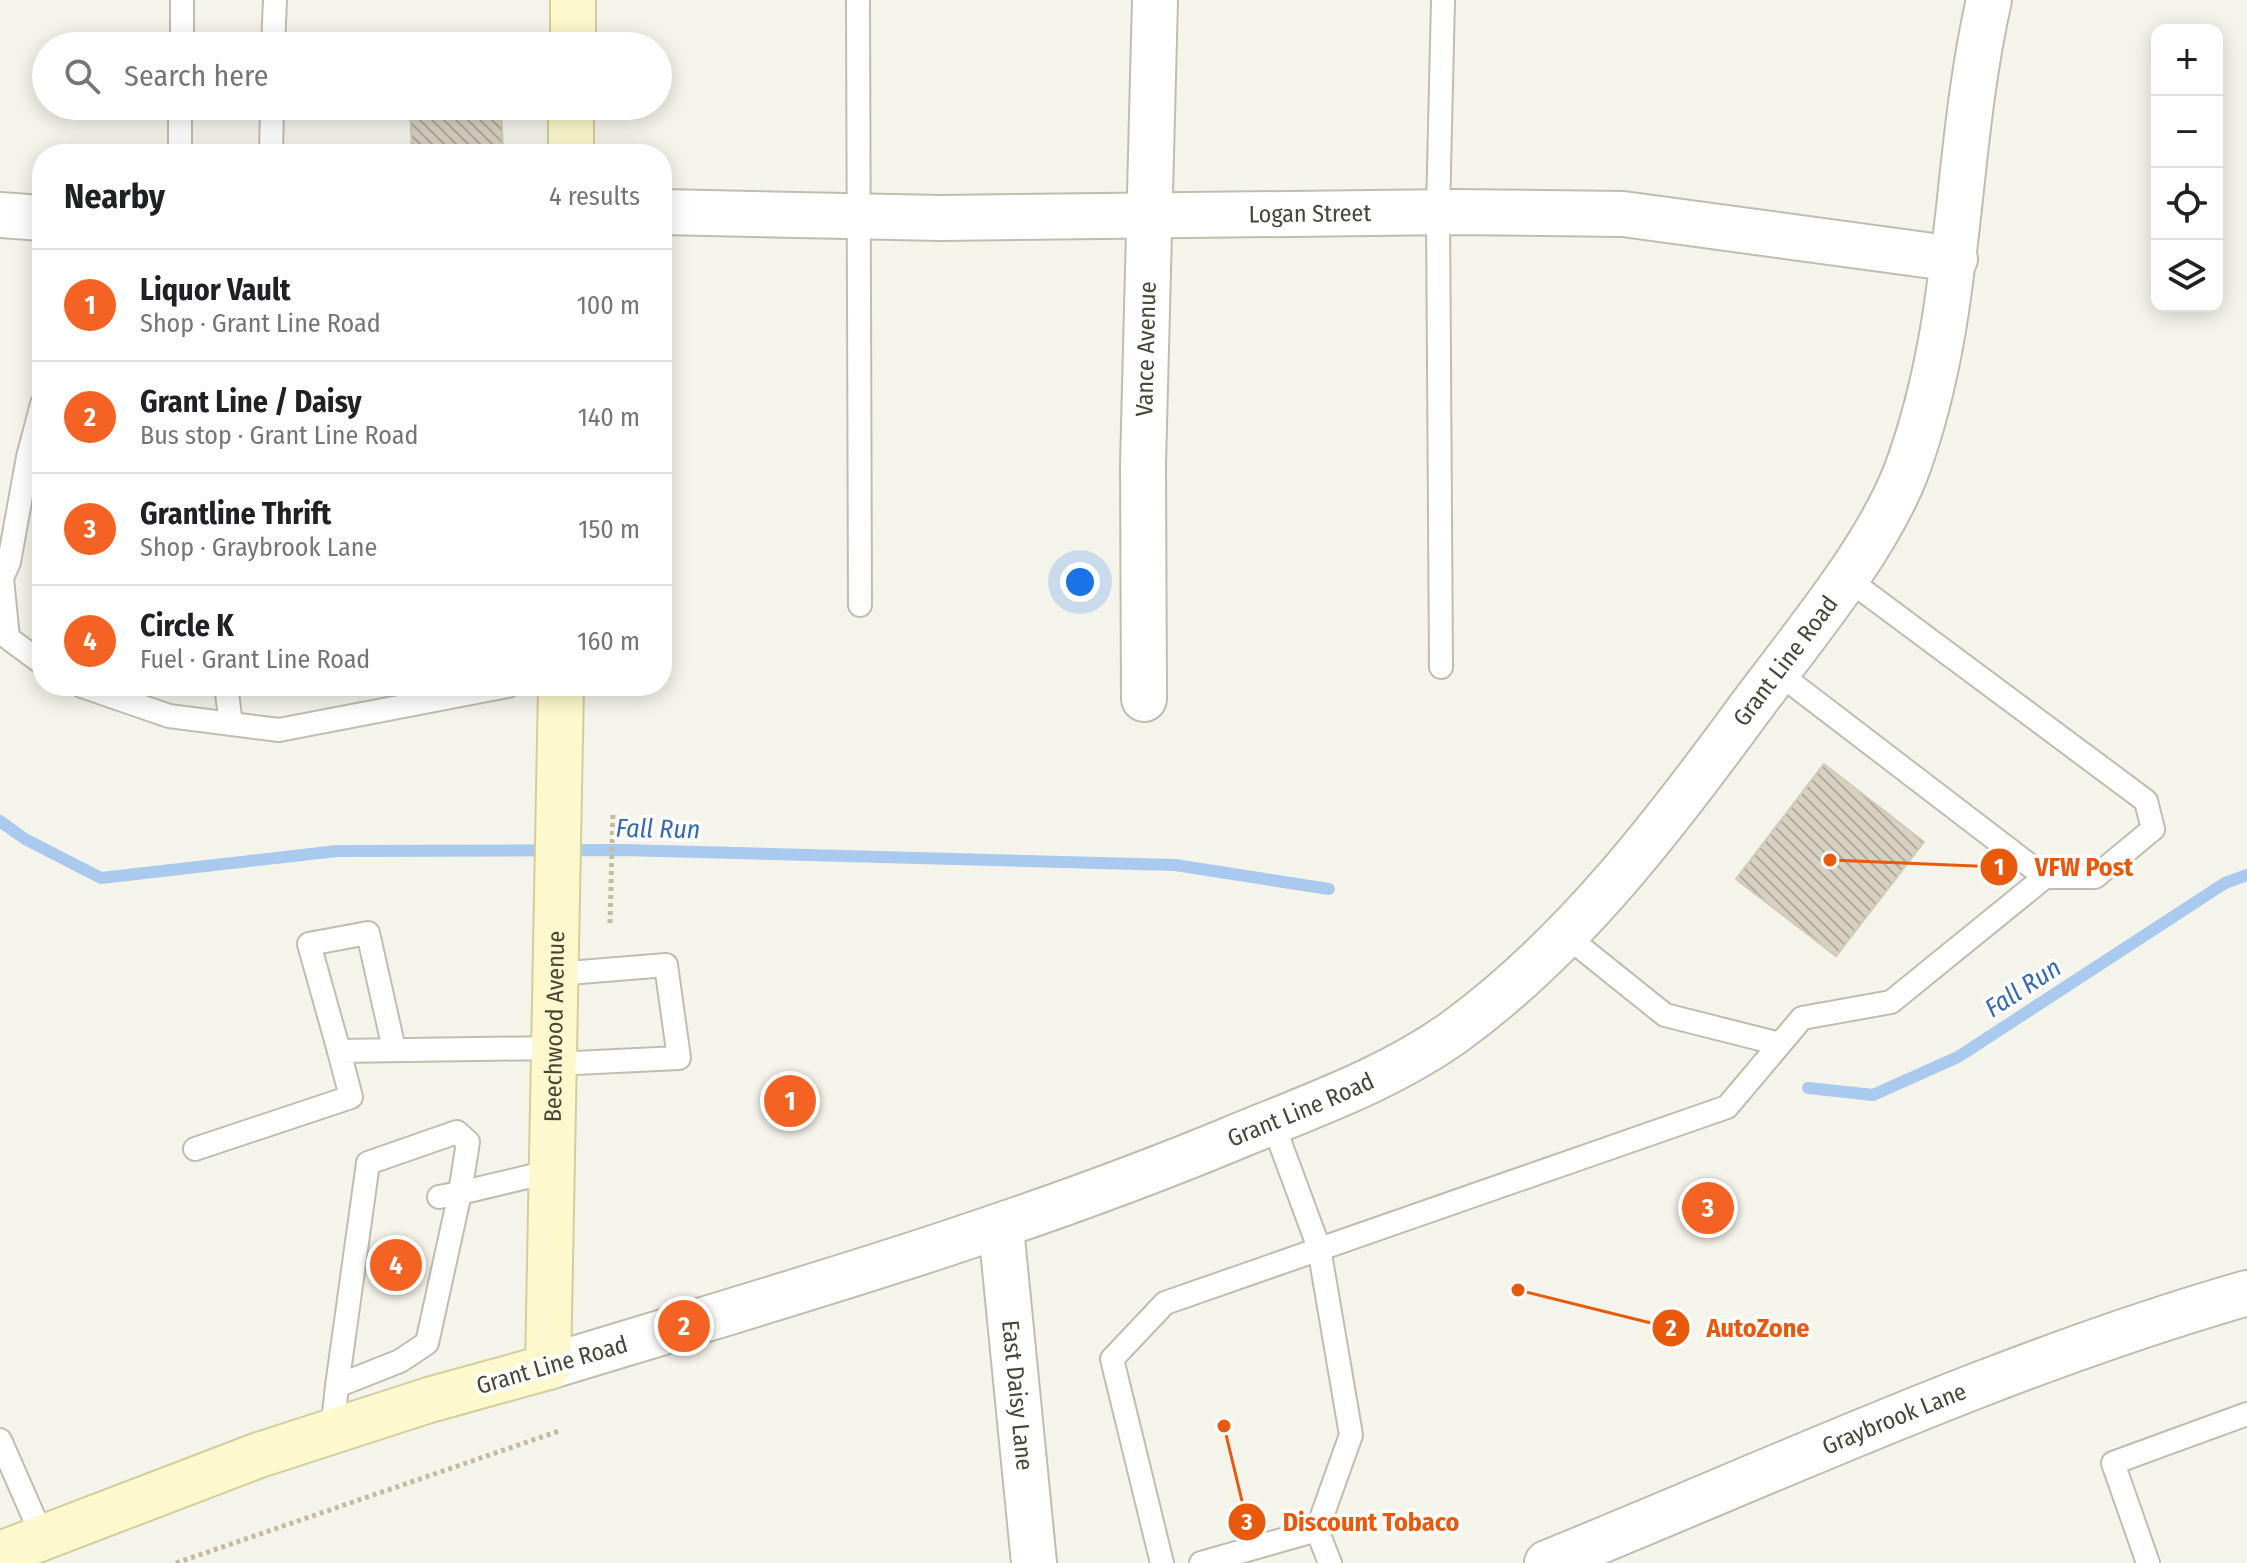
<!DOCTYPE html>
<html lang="en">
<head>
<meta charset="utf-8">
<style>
	:root { --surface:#fff; --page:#f6f6f6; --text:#202124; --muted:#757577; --line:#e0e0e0; --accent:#f46324 }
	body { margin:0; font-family:"Fira Sans Condensed",sans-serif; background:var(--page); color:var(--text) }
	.controls { position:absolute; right:24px; top:24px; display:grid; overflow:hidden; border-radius:16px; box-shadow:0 4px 20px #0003 }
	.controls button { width:72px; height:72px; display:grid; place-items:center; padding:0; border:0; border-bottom:2px solid var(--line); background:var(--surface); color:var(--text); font:40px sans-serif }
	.you { position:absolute; left:1080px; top:582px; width:28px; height:28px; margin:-20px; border:6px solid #fff; border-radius:50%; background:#1a73e8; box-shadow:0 0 0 12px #1a73e833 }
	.badge { display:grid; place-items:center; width:52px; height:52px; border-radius:50%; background:var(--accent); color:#fff; font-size:26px; font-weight:700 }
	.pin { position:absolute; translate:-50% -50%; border:4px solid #fff; box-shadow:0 2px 8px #0006 }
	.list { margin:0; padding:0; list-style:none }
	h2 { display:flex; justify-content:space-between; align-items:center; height:104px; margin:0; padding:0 32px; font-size:34px }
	h2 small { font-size:26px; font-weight:400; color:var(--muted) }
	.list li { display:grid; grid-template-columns:52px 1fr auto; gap:24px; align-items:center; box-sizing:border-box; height:112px; padding:0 32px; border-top:2px solid var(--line) }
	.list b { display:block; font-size:30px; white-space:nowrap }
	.list p { margin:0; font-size:26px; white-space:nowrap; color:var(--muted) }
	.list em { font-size:26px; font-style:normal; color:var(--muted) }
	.icon { flex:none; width:44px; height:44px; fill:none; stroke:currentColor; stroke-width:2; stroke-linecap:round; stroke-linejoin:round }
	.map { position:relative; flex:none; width:2247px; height:1563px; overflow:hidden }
	.search { position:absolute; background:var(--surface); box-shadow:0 4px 20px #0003; left:32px; top:32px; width:640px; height:88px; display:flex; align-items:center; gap:20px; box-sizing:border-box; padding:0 28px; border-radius:44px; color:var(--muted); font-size:30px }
	.panel { position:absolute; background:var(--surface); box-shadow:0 4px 20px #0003; left:32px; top:144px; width:640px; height:552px; border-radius:32px }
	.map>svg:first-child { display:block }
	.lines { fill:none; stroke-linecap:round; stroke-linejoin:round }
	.stream { stroke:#aac9ef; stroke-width:12 }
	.building { fill:url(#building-back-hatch); stroke:#d1cab4; stroke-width:2 }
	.service-casing { stroke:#c1bdae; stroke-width:26 }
	.minor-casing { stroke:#c1bdae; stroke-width:48 }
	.tertiary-casing { stroke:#c1bdae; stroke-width:48 }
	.secondary-casing { stroke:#d3cd9c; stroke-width:48 }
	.path { stroke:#c2bb9f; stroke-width:5; stroke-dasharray:4 4; stroke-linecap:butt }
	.service { stroke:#fff; stroke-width:22 }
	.minor { stroke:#fff; stroke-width:44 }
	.tertiary { stroke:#fff; stroke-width:44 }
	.secondary { stroke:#fdf9cd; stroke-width:44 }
	.labels { text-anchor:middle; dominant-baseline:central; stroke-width:7; stroke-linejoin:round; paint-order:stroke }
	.street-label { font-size:24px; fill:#494639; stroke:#fff }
	.water-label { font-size:26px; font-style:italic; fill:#346ab4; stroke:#fff }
	.leader { fill:none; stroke:#e8590c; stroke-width:3 }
	.callout-dot { fill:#e8590c; stroke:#fff; stroke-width:3 }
	.mark-label { font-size:24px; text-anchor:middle; font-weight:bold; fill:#fff }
	.callout-label { font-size:26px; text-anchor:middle; font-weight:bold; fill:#e8590c; stroke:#fff; stroke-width:7; stroke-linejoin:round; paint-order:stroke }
</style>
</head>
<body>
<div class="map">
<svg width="2247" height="1563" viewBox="0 0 2247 1563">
	<defs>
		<pattern id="building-back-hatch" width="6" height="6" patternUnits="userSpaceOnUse" patternTransform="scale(2)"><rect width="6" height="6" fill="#d7d1c1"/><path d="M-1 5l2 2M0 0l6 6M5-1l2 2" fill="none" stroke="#b0ab9e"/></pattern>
	</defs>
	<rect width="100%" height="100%" fill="#f5f4eb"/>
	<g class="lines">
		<g class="stream">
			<polyline points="0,821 25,839 101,878 337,851 623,850 1175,865 1329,889"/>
			<polyline points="1808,1088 1873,1095 1958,1057 2225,883 2247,875"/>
		</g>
	</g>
	<g class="building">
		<polygon points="410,106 501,106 503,154 412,154"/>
		<polygon points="1824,764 1924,842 1836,956 1736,879"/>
	</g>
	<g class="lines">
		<defs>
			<g id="service">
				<polyline points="858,0 860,605"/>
				<polyline points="182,46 182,0"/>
				<polyline points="273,46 275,0"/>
				<polyline points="180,154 180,106"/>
				<polyline points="271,154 272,106"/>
				<polyline points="42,404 28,457 9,562 2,578 8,638 42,663"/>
				<polyline points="1845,577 2146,801 2153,829 2095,877 2045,877"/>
				<polyline points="1441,667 1438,212 1443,0"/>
				<polyline points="82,686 169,716 279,730 508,686"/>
				<polyline points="226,686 231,724"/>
				<polyline points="1564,934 1665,1015 1780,1044"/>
				<polyline points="339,1051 309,944 368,933 394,1049"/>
				<polyline points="554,1064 679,1058 666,965 556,974"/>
				<polyline points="1272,1121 1319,1248 1351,1435 1317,1530"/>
				<polyline points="195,1149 351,1097 339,1051 554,1048"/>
				<polyline points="337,1386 368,1163 457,1132 468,1142 460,1193 439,1197"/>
				<polyline points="332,1431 337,1386 400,1361 427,1343 460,1193 552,1171"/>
				<polyline points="0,1440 43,1538"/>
				<polyline points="1162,1563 1112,1359 1165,1303 1727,1107 1802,1018 1891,1002 2045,877 1777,672"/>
				<polyline points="1201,1563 1317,1530 1330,1563"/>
				<polyline points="2148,1563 2113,1463 2247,1414"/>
			</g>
			<g id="minor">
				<path id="s1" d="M 662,212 L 941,218 L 1453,212 L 1623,214 L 1955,259"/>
				<polyline points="0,215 42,218"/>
				<path id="s2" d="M 1144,699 L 1143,464 L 1155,0"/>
				<path id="s3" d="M 1547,1563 C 1778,1469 2007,1362 2247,1293"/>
			</g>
			<g id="tertiary">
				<path id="s4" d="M 1001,1228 L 1034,1563"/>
				<path id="s5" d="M 548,1367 C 778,1297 1009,1231 1231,1139 C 1308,1107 1390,1079 1457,1030 C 1573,945 1666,823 1750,708 C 1801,639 1875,552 1906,472 C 1964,316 1953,159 1989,0"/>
			</g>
			<g id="secondary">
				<polyline points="573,46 573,0"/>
				<polyline points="571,154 571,106"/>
				<path id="s6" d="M 0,1554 L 259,1455 L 429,1400 L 548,1367 L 561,686"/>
			</g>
		</defs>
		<use href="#service" class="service-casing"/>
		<use href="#minor" class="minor-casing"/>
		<use href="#tertiary" class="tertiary-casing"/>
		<use href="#secondary" class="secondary-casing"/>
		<g class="path">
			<polyline points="610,923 613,811"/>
			<polyline points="176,1563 559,1431"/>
		</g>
		<use href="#service" class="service"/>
		<use href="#minor" class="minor"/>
		<use href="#tertiary" class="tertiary"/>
		<use href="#secondary" class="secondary"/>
	</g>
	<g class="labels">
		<g class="street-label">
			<text stroke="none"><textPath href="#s1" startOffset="648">Logan Street</textPath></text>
			<text stroke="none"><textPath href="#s2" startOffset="350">Vance Avenue</textPath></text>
			<text stroke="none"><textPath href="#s5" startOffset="1468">Grant Line Road</textPath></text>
			<text stroke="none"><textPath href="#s6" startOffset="920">Beechwood Avenue</textPath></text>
			<text stroke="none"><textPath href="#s5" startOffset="796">Grant Line Road</textPath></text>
			<text transform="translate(552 1365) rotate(-16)">Grant Line Road</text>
			<text stroke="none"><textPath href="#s4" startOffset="168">East Daisy Lane</textPath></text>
			<text stroke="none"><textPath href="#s3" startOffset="376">Graybrook Lane</textPath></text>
		</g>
		<g class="water-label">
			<text transform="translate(658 829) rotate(1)">Fall Run</text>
			<text transform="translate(2023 988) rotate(-33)">Fall Run</text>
		</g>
	</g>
	<path class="leader" d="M1830 860L1999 867M1518 1290L1671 1328M1224 1426L1247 1522"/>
	<g class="callout-dot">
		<circle cx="1830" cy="860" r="8"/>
		<circle cx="1518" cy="1290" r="8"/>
		<circle cx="1224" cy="1426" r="8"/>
		<circle cx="1999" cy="867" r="20"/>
		<circle cx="1671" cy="1328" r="20"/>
		<circle cx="1247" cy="1522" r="20"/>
	</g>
	<g class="mark-label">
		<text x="1999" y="875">1</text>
		<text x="1671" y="1336">2</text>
		<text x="1247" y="1530">3</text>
	</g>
	<g class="callout-label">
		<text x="2084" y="876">VFW Post</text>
		<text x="1758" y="1337">AutoZone</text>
		<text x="1371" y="1531">Discount Tobaco</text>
	</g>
</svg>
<div class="controls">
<button>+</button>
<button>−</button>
<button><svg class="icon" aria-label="locate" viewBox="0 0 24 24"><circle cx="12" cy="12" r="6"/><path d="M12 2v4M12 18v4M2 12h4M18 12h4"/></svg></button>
<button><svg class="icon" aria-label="layers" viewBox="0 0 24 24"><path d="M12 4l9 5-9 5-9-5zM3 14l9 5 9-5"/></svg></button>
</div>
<div class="you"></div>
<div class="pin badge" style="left:790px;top:1101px">1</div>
<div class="pin badge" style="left:684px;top:1326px">2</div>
<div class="pin badge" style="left:1708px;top:1208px">3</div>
<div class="pin badge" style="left:396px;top:1265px">4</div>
<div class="search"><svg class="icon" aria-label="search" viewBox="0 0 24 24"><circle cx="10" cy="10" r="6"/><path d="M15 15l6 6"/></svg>Search here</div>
<section class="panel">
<h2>Nearby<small>4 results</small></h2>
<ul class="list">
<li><span class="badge">1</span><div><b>Liquor Vault</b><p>Shop · Grant Line Road</p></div><em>100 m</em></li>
<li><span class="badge">2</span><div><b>Grant Line / Daisy</b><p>Bus stop · Grant Line Road</p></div><em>140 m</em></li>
<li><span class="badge">3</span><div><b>Grantline Thrift</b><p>Shop · Graybrook Lane</p></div><em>150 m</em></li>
<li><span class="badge">4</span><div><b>Circle K</b><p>Fuel · Grant Line Road</p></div><em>160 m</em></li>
</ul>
</section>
</div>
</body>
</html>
